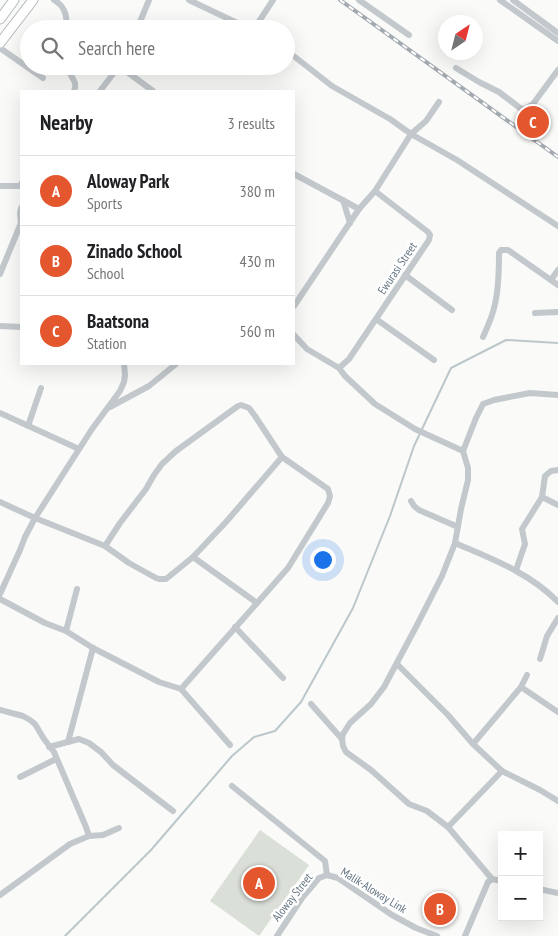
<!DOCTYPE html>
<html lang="en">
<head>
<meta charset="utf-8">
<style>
	:root { --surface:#fff; --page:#f6f6f6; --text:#202124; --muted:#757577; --line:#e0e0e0; --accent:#e4572e }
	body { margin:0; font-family:"PT Sans Narrow",sans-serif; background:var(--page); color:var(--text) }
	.controls { position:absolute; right:15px; bottom:15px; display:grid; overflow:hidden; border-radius:0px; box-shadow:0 5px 20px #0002 }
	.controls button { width:45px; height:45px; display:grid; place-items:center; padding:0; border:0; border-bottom:1px solid var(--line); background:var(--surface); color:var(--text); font:25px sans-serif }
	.compass { position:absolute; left:438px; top:15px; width:45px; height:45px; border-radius:50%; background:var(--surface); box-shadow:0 5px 20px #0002; rotate:35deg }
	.you { position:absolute; left:322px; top:559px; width:18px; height:18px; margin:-12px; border:4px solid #fff; border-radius:50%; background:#1a73e8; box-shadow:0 0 0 8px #1a73e833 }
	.badge { display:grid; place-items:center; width:32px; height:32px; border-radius:50%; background:var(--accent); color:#fff; font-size:16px; font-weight:700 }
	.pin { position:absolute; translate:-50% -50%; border:2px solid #fff; box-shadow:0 1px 5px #0006 }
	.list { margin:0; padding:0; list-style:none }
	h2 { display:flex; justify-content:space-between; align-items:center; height:65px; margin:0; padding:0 20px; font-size:21px }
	h2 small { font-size:16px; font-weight:400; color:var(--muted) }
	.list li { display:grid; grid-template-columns:32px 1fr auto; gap:15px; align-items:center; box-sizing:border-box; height:70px; padding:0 20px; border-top:1px solid var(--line) }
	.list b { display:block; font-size:19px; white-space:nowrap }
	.list p { margin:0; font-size:16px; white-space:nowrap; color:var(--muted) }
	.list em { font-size:16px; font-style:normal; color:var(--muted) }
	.icon { flex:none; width:28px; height:28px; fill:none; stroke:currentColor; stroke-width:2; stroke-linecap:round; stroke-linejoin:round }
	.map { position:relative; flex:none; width:558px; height:936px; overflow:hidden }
	.search { position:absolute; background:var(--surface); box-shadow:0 5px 20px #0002; left:20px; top:20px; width:275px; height:55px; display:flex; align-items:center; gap:12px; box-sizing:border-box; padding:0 18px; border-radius:28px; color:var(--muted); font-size:19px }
	.panel { position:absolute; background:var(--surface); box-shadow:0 5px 20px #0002; left:20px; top:90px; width:275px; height:275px; border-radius:0px }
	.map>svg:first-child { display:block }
	.green { fill:#dadfd7 }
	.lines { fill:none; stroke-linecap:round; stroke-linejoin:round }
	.stream { stroke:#bbc7cb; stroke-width:2 }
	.secondary-casing { stroke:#b3babf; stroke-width:11 }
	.street { stroke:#c3c8cc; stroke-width:6 }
	.secondary { stroke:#fff; stroke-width:9 }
	.rail-casing { stroke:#a2aab0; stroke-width:4 }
	.rail { stroke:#fff; stroke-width:2; stroke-dasharray:5.5; stroke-linecap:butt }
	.labels { text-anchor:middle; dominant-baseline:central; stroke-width:5; stroke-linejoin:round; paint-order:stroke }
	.street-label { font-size:12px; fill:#657683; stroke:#fff }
</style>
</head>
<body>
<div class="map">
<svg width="558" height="936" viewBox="0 0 558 936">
	<rect width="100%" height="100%" fill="#fafaf8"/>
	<polygon class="green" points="260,830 309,865 259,936 210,901"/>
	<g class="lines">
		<polyline class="stream" points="65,936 151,850 232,756 254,737 275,731 301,702 353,608 390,516 414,446 451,368 506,340 558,343"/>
		<defs>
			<g id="secondary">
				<polyline points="0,19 14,0"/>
				<polyline points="0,43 33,0"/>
			</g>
		</defs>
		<use href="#secondary" class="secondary-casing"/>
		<g class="street">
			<path d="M 54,0 C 64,6 66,12 67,25 L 63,29"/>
			<polyline points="189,0 250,29"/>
			<polyline points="359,0 409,35"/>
			<polyline points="500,0 558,41"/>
			<polyline points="513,0 558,33"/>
			<polyline points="137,29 149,0"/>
			<polyline points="254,29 273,0"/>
			<polyline points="0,48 43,78"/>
			<polyline points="286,50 332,86 390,119 411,134 457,160 558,226"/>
			<path d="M 68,66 C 68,77 79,80 74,91"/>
			<polyline points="119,66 153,91"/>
			<polyline points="456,68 479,82 499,92 520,108 524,109 527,108 533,104 558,70"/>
			<polyline points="100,91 113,74 117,66"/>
			<polyline points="294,174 359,209"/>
			<polyline points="0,186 20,186 21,184"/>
			<polyline points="343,200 350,223"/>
			<polyline points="21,208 20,213 21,224"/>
			<polyline points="0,274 21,223"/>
			<polyline points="405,275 452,310"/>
			<polyline points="551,280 558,270"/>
			<polyline points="294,306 359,209 375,191 411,134 426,121 439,102"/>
			<polyline points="535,313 558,312"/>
			<polyline points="376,319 434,360"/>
			<polyline points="0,326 21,327"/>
			<polyline points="294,335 307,349 339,368 345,376 375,404 415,429 463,451"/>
			<path d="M 483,337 C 488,326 493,315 495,304 C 499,287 499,270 499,253 L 501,250 L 508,250 L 558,285"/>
			<polyline points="339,368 349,359 429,240 430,235 428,232 375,191"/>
			<polyline points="110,407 149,386 176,364"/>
			<polyline points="0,413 79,449"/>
			<polyline points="28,426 41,388"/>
			<polyline points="542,497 558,505"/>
			<polyline points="411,501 414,506 419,510 458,527"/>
			<polyline points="0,502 35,518 105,546 129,563 156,578 159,579 166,579 193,557 226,522 282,457"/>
			<path d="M 455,543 C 492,559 530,573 558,602"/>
			<polyline points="105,546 120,523 146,489 154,475 162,464 176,451 238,406 241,405 249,408 255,416 282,457 328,489 330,496 328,503 288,568 181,689"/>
			<polyline points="193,557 257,603"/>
			<polyline points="516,570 525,544 522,529 542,497 545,476 551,471 558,470"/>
			<polyline points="0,594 20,550 25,537 35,518 92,429 120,391 124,382 125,375 124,364"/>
			<polyline points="0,599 45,623 66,631 93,648 159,682 181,689 230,745"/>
			<polyline points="235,627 283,678"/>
			<polyline points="66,631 77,589"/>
			<polyline points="540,659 547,636 558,618"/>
			<polyline points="397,664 448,715 473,744 502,771 540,790 558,801"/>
			<polyline points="521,687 558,712"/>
			<polyline points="311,704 342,739"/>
			<polyline points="0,710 23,716 30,720 35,724 44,739 54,752 86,827 89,836 70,844 0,895"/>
			<polyline points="68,742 93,648"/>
			<polyline points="473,744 521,687 527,675"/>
			<polyline points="49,747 79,739 89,743 101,752 113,765 173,811"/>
			<polyline points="20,777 56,759"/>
			<polyline points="232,786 325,861 327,875"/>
			<polyline points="448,827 502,771"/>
			<polyline points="89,836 103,835 119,828"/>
			<polyline points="327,875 338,878 392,915 416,928 437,936"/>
			<polyline points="492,879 448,827 427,811 409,804 371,770 346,752 343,746 342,739 343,734 350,723 371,704 384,687 417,625 442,576 455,543 461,509 468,480 468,468 463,451 476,418 483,404 494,400 530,393 558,395"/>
			<polyline points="492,879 502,881"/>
			<polyline points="539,889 558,893"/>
			<polyline points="277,936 302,898 319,878 327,875"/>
			<polyline points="465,936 488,882 492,879"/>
		</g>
		<use href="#secondary" class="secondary"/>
		<defs>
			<polyline id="rail" points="340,0 558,157"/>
		</defs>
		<use href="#rail" class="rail-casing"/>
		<use href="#rail" class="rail"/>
	</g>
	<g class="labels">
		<g class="street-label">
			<text transform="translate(397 268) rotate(-56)">Ewurasi Street</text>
			<text transform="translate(374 890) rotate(32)">Malik-Aloway Link</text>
			<text transform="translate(292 897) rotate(-52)">Aloway Street</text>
		</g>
	</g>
</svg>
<div class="controls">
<button>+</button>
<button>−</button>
</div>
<svg class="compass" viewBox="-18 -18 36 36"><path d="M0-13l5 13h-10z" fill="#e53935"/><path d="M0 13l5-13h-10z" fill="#757577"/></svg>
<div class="you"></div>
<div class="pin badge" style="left:259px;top:883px">A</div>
<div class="pin badge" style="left:440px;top:909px">B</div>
<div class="pin badge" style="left:533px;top:122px">C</div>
<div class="search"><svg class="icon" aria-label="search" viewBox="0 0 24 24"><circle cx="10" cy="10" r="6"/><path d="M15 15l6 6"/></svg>Search here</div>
<section class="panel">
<h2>Nearby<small>3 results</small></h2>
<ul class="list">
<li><span class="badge">A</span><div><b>Aloway Park</b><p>Sports</p></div><em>380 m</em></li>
<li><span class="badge">B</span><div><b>Zinado School</b><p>School</p></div><em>430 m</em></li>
<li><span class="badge">C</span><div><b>Baatsona</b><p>Station</p></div><em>560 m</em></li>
</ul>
</section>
</div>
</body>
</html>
